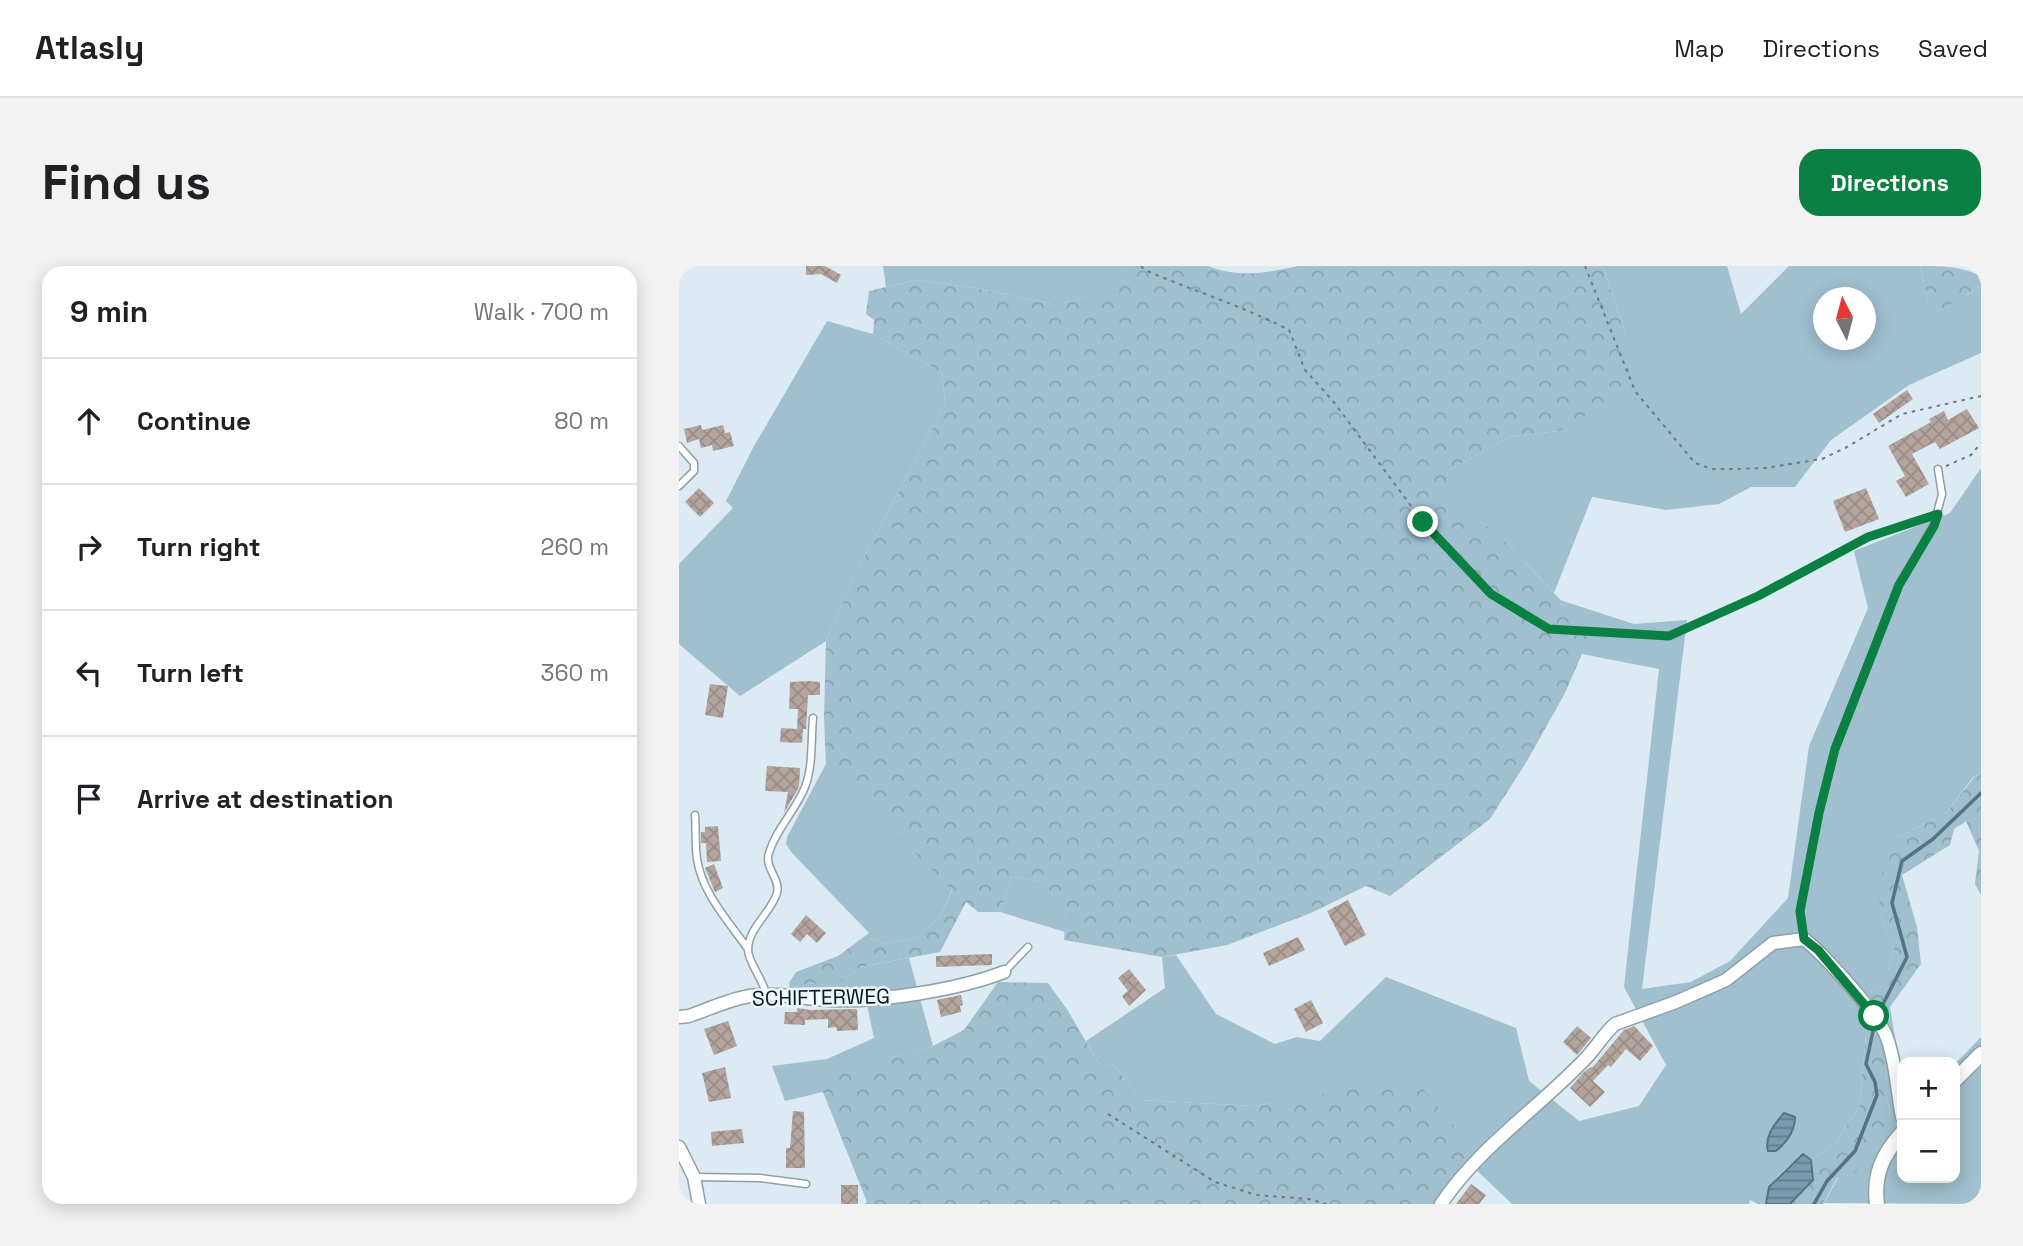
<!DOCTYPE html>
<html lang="en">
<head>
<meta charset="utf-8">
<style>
	:root { --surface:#fff; --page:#f2f2f2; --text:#202124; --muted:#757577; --line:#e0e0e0; --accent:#0b8043 }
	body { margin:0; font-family:"Space Grotesk",sans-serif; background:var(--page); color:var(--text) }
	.controls { position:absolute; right:21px; bottom:21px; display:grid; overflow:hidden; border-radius:14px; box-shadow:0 4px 18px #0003 }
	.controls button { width:63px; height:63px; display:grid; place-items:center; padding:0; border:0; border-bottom:2px solid var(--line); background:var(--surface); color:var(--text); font:35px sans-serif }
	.compass { position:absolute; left:1134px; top:21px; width:63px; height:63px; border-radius:50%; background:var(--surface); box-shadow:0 4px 18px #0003; rotate:354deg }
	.stop { position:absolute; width:21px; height:21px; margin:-16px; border:5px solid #0b8043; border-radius:50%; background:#fff }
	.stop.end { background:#0b8043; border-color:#fff; box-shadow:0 2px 7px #0008 }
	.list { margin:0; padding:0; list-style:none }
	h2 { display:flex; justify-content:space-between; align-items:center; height:91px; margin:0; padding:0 28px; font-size:30px }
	h2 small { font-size:23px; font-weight:400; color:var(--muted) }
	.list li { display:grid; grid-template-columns:46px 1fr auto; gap:21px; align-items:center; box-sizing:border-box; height:126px; padding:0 28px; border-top:2px solid var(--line) }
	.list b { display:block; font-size:26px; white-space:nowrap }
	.list em { font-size:23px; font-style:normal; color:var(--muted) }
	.icon { flex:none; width:38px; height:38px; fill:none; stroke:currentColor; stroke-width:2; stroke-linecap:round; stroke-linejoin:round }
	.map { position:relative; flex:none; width:1302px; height:938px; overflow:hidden; border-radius:21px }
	header { display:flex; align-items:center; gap:42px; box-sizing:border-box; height:98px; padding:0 35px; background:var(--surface); border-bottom:2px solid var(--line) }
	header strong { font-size:33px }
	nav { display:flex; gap:38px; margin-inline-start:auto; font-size:24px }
	.intro { display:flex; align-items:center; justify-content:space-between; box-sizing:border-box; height:168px; padding:0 42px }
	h1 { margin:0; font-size:49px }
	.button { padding:18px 32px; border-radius:21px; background:var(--accent); color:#fff; font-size:24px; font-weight:700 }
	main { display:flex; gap:42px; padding:0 42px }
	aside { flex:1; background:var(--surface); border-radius:21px; box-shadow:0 4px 18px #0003 }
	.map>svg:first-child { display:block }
	.grass { fill:#a0bfcf; fill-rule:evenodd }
	.forest { fill:url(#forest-crowns) }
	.water { fill:url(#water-rules); stroke:#587281; stroke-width:2 }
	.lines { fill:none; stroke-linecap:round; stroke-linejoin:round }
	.stream { stroke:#587281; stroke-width:3.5 }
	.building { fill:url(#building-cross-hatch) }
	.service-casing { stroke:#909fa7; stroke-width:9 }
	.minor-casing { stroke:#909fa7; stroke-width:15 }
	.tertiary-casing { stroke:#909fa7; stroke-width:17 }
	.path { stroke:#707a80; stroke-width:2; stroke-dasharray:3.5 5; stroke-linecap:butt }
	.service { stroke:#fff; stroke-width:6 }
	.minor { stroke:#fff; stroke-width:12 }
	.tertiary { stroke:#fff; stroke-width:14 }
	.route { stroke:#0b8043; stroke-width:9 }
	.labels { text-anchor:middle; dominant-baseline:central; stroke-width:5; stroke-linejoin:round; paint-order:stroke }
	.street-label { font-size:21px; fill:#0f1417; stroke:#eaf7fe }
</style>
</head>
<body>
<header>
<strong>Atlasly</strong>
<nav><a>Map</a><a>Directions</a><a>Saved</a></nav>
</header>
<div class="intro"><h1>Find us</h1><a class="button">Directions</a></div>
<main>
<aside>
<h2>9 min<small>Walk · 700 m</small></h2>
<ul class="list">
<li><svg class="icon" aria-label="ahead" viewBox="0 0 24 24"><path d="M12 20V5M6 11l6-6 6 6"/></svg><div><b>Continue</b></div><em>80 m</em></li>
<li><svg class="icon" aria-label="right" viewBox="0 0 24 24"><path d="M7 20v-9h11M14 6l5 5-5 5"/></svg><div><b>Turn right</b></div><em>260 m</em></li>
<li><svg class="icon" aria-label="left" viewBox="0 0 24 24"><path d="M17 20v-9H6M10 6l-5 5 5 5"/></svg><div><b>Turn left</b></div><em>360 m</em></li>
<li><svg class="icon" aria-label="arrive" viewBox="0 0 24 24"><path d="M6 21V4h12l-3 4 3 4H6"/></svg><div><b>Arrive at destination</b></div></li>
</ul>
</aside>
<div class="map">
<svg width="1302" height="938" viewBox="0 0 1302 938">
	<defs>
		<pattern id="forest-crowns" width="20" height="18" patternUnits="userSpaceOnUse" patternTransform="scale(1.75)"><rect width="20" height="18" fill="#a0bfcf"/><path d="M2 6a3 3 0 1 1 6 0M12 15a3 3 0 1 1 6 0" fill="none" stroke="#89a3b1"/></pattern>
		<pattern id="water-rules" width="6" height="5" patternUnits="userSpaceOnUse" patternTransform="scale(1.75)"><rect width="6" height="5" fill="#779baf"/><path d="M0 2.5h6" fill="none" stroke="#607d8d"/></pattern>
		<pattern id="building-cross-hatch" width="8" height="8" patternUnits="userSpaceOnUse" patternTransform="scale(1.75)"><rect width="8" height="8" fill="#b4a49e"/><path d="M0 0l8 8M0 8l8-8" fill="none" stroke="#9a8c87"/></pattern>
	</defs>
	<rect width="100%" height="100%" fill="#dbeaf3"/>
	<g class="grass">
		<polygon points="204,0 450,0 439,22 377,39 296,22 238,14 207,21"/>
		<path d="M 924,0 L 1048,0 L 1062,48 L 1110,0 L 1241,0 L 1249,35 L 1288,29 L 1302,20 L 1302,87 L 1230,119 L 1152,174 L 1116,221 L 1072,221 L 1040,238 L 987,244 L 913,231 L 875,327 L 820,268 L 772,237 L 768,205 L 833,170 L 880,165 L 947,69 ZM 1144,32 L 1186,32 L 1186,74 L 1144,74 Z"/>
		<polygon points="148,55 194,68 263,107 266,138 174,312 147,375 61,430 0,378 0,298 54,242 47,235 74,182"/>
		<path d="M 1302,202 L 1302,508 L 1295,510 L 1267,547 L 1216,573 L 1200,645 L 1215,682 L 1210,703 L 1191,727 L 1180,841 L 1156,878 L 1132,894 L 1124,888 C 1107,903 1088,914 1087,938 L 1079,938 L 1071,934 L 1070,938 L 833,938 L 790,897 L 736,814 L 575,840 L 462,834 L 436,800 L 419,796 L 407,775 L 486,722 L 483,691 L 497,689 L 537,748 L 596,778 L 618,771 L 641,775 L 707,711 L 837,762 L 850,815 L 900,855 L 960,840 L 987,799 L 945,721 L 980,403 L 903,388 L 911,367 L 881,334 L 955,358 L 1008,354 L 963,723 L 1012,716 L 1051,695 L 1109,632 L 1130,480 L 1189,342 L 1175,285 L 1271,247 Z"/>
		<polygon points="147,498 273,623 261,651 237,672 206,678 186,670 190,667 113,587 107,578 108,571"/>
		<polygon points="333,610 362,616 387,645 386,666 321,646"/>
		<polygon points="230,692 254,780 144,810 144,826 106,835 93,800 148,793 195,772 188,739 113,733 110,717 120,722 129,717 157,720 181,701"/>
		<polygon points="1211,741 1223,814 1223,912 1276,912 1276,798 1302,771 1302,938 1145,937 1159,912 1212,859 1207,822"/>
	</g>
	<g class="forest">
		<path d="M 450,0 L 529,0 C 556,12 590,7 619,0 L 924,0 L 947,69 L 951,123 L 880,165 L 833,170 L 768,205 L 773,237 L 820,268 L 912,367 L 886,427 L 848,495 L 811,553 L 711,630 L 687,620 L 632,647 L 548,679 L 483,691 L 385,674 L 387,645 L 362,616 L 333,610 L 321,646 L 299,646 L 287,636 L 261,686 L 181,701 L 157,720 L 129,717 L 120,722 L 110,717 L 117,706 L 159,690 L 186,670 L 206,678 L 237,672 L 261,651 L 273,624 L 147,498 L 145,452 L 147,375 L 174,312 L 266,138 L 263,107 L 194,68 L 195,54 L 187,48 L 190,25 L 238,14 L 296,22 L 377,39 L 438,22 Z"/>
		<path d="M 1241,0 C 1264,0 1281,0 1302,10 L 1302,20 L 1264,43 L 1249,35 Z"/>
		<polygon points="1302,508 1302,629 1296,618 1300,585 1287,555 1275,563 1271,579 1223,609 1238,661 1242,698 1211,741 1207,822 1212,859 1171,913 1158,912 1144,938 1111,938 1134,914 1132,894 1156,878 1180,841 1191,727 1210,703 1215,682 1200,645 1201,612 1216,573 1267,547 1296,510"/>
		<polygon points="319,716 369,717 389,745 419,796 436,800 462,834 575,840 736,813 798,888 759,938 186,938 188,936 144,826 143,810 254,780 285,764"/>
	</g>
	<g class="water">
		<path d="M 1105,847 L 1116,851 C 1116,865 1108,876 1097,885 L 1089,885 C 1085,870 1096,858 1105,847 Z"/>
		<polygon points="1124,888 1132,894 1134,914 1111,938 1087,938 1090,921"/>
	</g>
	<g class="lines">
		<g class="stream">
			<polyline points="1203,740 1228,691 1213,637 1223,595 1254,573 1302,527"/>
			<polyline points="1135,938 1148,915 1176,885 1198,829 1196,816 1187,798 1194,765"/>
		</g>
	</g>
	<g class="building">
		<polygon points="127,0 146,0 162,9 158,17 142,8 127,9"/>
		<polygon points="1228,124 1234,133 1200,157 1194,148"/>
		<polygon points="1288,143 1300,162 1261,183 1256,176 1233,188 1250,218 1227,231 1217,215 1226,210 1209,180 1252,156 1250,153 1265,145 1269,154"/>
		<polygon points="22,159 23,164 44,159 46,167 51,166 55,180 34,185 33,179 22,182 20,173 8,177 5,163"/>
		<polygon points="20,222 35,237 21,251 6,236"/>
		<polygon points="1187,222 1200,253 1166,266 1154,235"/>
		<polygon points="130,415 141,416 141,429 129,429 127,463 124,463 123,477 101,476 102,462 118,463 119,443 110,443 111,416"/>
		<polygon points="31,418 49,420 44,452 26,449"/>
		<polygon points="88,500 121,502 120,521 105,547 109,526 86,525"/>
		<polygon points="39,560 42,595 28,596 27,577 22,577 22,566 26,566 26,561"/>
		<polygon points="35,598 44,622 36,626 26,602"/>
		<polygon points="669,634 687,669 666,680 648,645"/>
		<polygon points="127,649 147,667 138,677 128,668 121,676 112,668"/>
		<polygon points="619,671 626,684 590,700 584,687"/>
		<polygon points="313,688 313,699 257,701 257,690"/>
		<polygon points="450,703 467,724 450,740 443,730 449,725 439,712"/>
		<polygon points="282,729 284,739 281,740 282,746 262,751 258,734"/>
		<polygon points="632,734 644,757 627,766 615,743"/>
		<polygon points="118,742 131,744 178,743 179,764 158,765 157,761 149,762 149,753 126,754 126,759 105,758 106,746 118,746"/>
		<polygon points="49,755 58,780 35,789 25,763"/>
		<polygon points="898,760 912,772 898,789 884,776"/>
		<polygon points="955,760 974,780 961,795 947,783 932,801 929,799 914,815 926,826 911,841 891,822 905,806 912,801 913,802 945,764"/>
		<polygon points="46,801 52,832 30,836 23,807"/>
		<polygon points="114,845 125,846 126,902 107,902 107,882 111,882"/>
		<polygon points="63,863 65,877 33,880 32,866"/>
		<polygon points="792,918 807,929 800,938 777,938"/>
		<rect x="162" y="919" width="17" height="19"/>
	</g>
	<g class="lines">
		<defs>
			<g id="service">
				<polyline points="0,180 15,197 15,205 0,220"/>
				<path d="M 16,549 C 17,564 16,579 18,593 C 23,627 50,656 69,683"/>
				<polyline points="1125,673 1121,645 1140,547 1156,483 1220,319 1255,259 1263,228 1259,203"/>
				<polyline points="325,706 349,681"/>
				<path d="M 87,728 C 84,713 69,696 69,684 C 69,662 92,647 98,627 C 102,613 85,602 90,587 C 97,563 117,544 126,521 C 134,501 132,474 134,452"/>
				<polyline points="15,911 81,912 127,918"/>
			</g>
			<g id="minor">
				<path d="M 0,751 L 10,750 C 30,743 51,733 71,730 C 98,726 125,733 151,734 C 201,736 279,724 325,706"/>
				<polyline points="0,881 15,911 20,938"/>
				<path d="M 762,938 C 801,880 861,841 908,791 C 918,780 925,768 936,758 L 997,736 L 1047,714 L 1094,677 L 1125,673 C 1144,688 1201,749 1208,772 C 1217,796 1218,826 1223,851"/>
			</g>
			<g id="tertiary">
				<polyline points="1276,814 1302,788"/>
				<path d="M 1198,938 C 1194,909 1204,888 1223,867"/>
			</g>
		</defs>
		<use href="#service" class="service-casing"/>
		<use href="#minor" class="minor-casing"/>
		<use href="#tertiary" class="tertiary-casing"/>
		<g class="path">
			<path d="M 462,0 L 466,4 C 514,25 564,40 610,64 L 626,104 L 654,135 L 744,256 L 812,328 L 870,363 L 990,370 L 1079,330 L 1189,271 L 1247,252"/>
			<polyline points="906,0 956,125 1016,197 1033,203 1055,203 1086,202 1143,193 1168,181 1223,148 1302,130"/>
			<polyline points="1267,200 1292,189 1302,177"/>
			<polyline points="429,848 536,916 577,929 630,933 647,938"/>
		</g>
		<use href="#service" class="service"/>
		<use href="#minor" class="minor"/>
		<use href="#tertiary" class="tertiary"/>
	</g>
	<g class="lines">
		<polyline class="route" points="744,256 812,328 870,363 990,370 1079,330 1189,271 1259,248 1255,260 1220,319 1156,483 1140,547 1121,645 1125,673 1139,684 1195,750"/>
	</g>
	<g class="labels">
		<g class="street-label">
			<text transform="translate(142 731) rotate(-1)">SCHIFTERWEG</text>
		</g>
	</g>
</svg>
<div class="controls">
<button>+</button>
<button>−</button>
</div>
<svg class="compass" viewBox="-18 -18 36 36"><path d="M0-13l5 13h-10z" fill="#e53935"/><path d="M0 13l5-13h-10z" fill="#757577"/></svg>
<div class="stop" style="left:1195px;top:750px"></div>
<div class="stop end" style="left:744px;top:256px"></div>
</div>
</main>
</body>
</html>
